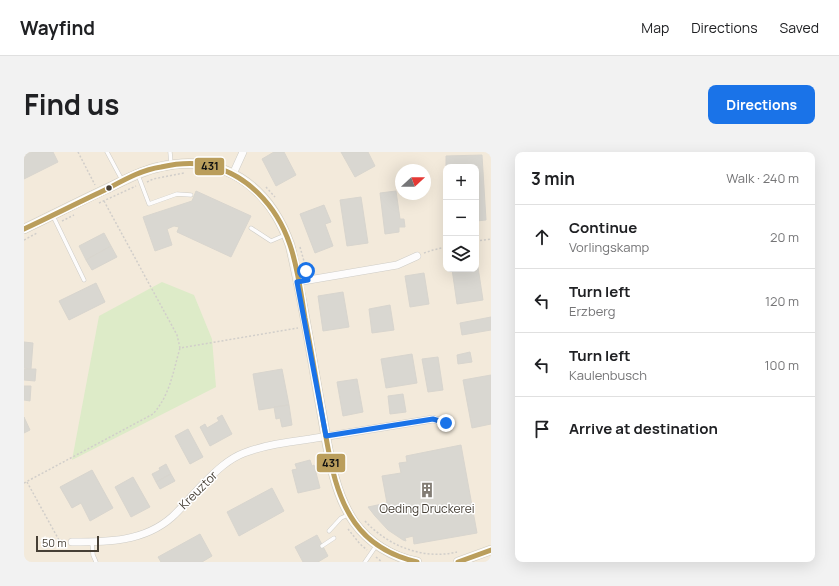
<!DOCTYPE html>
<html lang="en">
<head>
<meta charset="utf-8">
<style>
	:root { --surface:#fff; --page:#f2f2f2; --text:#202124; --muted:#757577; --line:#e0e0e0; --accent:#1a73e8 }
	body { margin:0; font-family:Manrope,sans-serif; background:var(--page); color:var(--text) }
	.controls { position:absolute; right:12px; top:12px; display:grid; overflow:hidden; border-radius:8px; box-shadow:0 4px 16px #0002 }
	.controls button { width:36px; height:36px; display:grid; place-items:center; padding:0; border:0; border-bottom:1px solid var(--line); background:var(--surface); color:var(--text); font:20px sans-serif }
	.compass { position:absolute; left:371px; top:12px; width:36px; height:36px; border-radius:50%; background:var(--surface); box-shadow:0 4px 16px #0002; rotate:69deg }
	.scale { position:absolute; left:12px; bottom:10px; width:63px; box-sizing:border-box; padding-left:4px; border:2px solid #463f35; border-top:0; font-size:11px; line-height:14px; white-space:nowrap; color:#463f35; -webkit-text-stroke:3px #fff; paint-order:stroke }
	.stop { position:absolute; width:12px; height:12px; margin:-9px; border:3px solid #1a73e8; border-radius:50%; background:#fff }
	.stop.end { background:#1a73e8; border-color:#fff; box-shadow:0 1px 4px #0008 }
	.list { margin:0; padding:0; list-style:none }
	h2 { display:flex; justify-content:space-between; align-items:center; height:52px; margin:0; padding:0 16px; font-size:17px }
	h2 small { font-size:13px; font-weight:400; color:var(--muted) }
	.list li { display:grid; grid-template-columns:26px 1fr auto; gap:12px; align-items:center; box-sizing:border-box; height:64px; padding:0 16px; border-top:1px solid var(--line) }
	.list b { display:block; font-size:15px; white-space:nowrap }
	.list p { margin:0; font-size:13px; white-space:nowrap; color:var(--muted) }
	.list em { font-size:13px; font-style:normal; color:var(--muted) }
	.icon { flex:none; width:22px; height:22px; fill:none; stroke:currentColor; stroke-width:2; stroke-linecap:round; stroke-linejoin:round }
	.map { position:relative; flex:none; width:467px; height:410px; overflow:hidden; border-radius:8px }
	header { display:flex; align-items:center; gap:24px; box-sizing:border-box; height:56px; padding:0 20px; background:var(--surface); border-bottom:1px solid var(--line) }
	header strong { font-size:19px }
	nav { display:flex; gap:22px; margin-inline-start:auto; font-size:14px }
	.intro { display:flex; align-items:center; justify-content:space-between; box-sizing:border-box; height:96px; padding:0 24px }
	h1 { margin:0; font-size:28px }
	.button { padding:10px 18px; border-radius:8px; background:var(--accent); color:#fff; font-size:14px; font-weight:700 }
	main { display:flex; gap:24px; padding:0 24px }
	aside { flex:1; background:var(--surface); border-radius:8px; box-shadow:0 4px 16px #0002 }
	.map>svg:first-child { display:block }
	.commercial { fill:#f3eadb; fill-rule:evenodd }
	.green { fill:#ddebc8 }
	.building { fill:#d9d7d1; stroke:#d8d5ce }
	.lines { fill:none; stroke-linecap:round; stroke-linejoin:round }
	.lane-casing { stroke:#ceccc6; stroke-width:4.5 }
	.street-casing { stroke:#ceccc6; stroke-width:8 }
	.secondary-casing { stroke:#d0cbbf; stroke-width:10 }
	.path { stroke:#d1ceca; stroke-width:1.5; stroke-dasharray:2 2; stroke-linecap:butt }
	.lane { stroke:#fdfcfc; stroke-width:3.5 }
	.street { stroke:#fdfcfc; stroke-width:7 }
	.secondary { stroke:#f6f4ee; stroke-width:9 }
	.bus-1-casing { stroke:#fff; stroke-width:8 }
	.bus-1 { stroke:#ba9e5c; stroke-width:5 }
	.route { stroke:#1a73e8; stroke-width:5 }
	.bus-dot { fill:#463f35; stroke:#fff; stroke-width:1.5 }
	.labels { text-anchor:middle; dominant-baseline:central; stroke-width:3; stroke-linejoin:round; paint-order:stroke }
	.street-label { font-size:12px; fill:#463f35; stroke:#fff }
	.poi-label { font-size:12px; fill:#463f35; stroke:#fff }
	.line-badge { stroke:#fff; stroke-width:1.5 }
	.pale-badge-label { font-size:11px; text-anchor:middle; font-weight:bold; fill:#111 }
</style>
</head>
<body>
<header>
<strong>Wayfind</strong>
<nav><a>Map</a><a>Directions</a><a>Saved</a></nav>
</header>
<div class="intro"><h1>Find us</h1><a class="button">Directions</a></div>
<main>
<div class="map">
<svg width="467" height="410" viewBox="0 0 467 410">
	<rect width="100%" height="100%" fill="#f0eee8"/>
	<path class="commercial" d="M 0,0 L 467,0 L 467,410 L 0,410 ZM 422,15 L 452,15 L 452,117 L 422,117 ZM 377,18 L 401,18 L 401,42 L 377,42 Z"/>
	<polygon class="green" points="138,130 170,143 188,187 192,235 48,308 75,164"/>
	<g class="building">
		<polygon points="0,0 29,0 34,10 0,27"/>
		<polygon points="250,0 260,0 272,23 252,34 238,7"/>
		<polygon points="317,0 344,0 351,14 331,25"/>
		<polygon points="458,3 462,68 452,69 452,15 422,15 422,4"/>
		<polygon points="172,39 227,64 207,105 153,80 155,75 150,74 143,77 148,93 131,99 119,65 168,49"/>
		<polygon points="372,39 376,67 380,67 381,75 375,75 375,80 361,82 356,41"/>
		<polygon points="337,45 344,91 323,94 316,48"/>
		<polygon points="300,53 307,70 301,72 309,94 291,101 276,62"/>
		<polygon points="80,81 87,94 62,108 55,94"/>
		<polygon points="87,94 93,105 68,118 62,108"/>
		<polygon points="452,102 459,148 433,152 428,117 452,117"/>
		<polygon points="400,121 405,152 386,155 381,124"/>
		<polygon points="72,131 81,150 45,168 35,149"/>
		<polygon points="319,140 325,175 299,179 294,144"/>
		<polygon points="366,153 370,178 348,181 345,157"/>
		<polygon points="467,165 467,178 438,183 436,171"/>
		<polygon points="0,190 9,191 7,217 0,216"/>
		<polygon points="446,200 448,210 434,212 433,203"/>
		<polygon points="388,202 393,231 362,236 357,207"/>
		<polygon points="414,205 419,238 404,240 398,207"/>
		<polygon points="0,217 12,217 11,229 0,228"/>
		<polygon points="258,217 265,253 235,258 229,222"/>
		<polygon points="467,223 467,272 448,276 439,228"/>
		<polygon points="333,227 339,260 319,264 313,230"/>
		<polygon points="0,234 7,234 6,249 0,248"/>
		<polygon points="379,242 382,260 366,262 364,244"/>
		<polygon points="265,253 268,273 258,275 256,266 252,267 250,255"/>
		<polygon points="198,263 208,282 186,294 176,275 181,272 183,276 195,269 193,266"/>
		<polygon points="0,265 6,278 0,281"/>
		<polygon points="164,277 179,305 166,312 151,284"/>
		<polygon points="437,293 453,381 390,392 389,384 381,386 382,389 379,388 364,378 351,364 344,355 363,351 358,324 377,321 375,311 383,310 382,304"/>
		<polygon points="286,308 288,314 290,313 296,336 274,341 268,318 273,317 271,312"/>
		<polygon points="142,312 147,322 132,330 128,322 136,318 135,316"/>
		<polygon points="68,318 89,356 66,369 57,351 48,356 36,335"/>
		<polygon points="147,322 151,329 136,337 132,330"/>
		<polygon points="109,325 126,355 107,365 91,335"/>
		<polygon points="248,336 260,359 215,384 203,360"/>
		<polygon points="176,382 188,404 178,410 137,410 134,405"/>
		<polygon points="293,383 304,404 294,410 279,410 271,395"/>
	</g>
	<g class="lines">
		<defs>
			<g id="lane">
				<polyline points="83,0 98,28"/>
				<polyline points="146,0 147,12"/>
				<polyline points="114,23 125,52 153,42 167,43"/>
				<polyline points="29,64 60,128"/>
				<polyline points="227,76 247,89 261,83"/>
				<polyline points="305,379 317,366 324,363"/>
				<polyline points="68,390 69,403 72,410"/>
				<polyline points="298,394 310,386"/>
				<polyline points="341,410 352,394"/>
			</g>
			<g id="street">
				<polyline points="209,22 219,0"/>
				<polyline points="273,130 373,113 393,104"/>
				<path d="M 48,390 C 83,390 120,390 148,365 C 159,355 169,342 179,332 C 191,320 204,307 220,301 C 241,293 264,290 286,287 C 327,280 368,274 409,267 L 422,271"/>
			</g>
			<g id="secondary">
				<path d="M 0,77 C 27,64 54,50 82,37 C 99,29 116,19 135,15 C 199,0 245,34 266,93 C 279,147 287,203 297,257 C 304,295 308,338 330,370 C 345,391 368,405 393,410"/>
				<polyline points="434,410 467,398"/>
			</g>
		</defs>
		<use href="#lane" class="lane-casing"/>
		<use href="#street" class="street-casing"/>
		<use href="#secondary" class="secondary-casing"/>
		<g class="path">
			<polyline points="54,0 71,33"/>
			<polyline points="123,30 129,27 160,21"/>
			<polyline points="242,35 251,45"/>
			<polyline points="80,49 153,183 156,196 274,176"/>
			<polyline points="75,51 112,34"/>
			<polyline points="38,69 50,63"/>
			<polyline points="0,88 13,81"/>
			<polyline points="452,89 467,87"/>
			<polyline points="276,95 283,120"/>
			<polyline points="400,101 409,98 422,95"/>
			<polyline points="3,330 35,388 40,389"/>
			<path d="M 0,331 L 129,262 C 146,243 149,220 156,196"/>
			<path d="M 341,369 C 364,394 399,408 433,400"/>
			<polyline points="324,377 336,392 343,398"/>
			<polyline points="352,405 358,410"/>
		</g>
		<use href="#lane" class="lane"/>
		<use href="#street" class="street"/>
		<use href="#secondary" class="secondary"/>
		<defs>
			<g id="bus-1">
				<path d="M 0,77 C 28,64 55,50 83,37 C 100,28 117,18 137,15 C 151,12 166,10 181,13 C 222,20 253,54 266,93 C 274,116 277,142 281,166 C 288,202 294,238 300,274 C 306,307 311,343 331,371 C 346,392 368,404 393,410"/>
				<polyline points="434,410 467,398"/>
			</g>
		</defs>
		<use href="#bus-1" class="bus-1-casing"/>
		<use href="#bus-1" class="bus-1"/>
	</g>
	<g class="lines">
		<polyline class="route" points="282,119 284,128 273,130 302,284 409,267 422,271"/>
	</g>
	<defs>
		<symbol id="building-bare" viewBox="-9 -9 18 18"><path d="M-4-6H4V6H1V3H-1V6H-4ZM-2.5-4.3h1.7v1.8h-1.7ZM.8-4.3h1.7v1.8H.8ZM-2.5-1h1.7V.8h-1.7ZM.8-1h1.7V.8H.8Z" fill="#827c74" stroke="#fff" stroke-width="2.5" paint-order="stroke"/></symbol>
	</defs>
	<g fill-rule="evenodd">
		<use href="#building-bare" x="392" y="327" width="22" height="22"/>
	</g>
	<circle class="bus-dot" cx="85" cy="36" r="3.5"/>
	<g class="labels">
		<g class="street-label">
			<text transform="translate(174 338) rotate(-45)">Kreuztor</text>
		</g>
		<g class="poi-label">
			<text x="403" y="356">Oeding Druckerei</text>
		</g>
	</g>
	<g class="line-badge">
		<rect x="170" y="5" width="31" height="19" rx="4" fill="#ba9e5c"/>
		<rect x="292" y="301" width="30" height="20" rx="4" fill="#ba9e5c"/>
	</g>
	<g class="pale-badge-label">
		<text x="186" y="18">431</text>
		<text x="307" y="315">431</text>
	</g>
</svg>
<div class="controls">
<button>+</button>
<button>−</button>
<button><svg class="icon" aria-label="layers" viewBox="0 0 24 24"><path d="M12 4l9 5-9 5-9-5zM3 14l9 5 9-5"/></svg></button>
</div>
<svg class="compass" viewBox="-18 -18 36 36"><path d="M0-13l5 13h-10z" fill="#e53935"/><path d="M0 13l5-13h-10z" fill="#757577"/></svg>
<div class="scale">50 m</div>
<div class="stop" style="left:282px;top:119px"></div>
<div class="stop end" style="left:422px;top:271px"></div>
</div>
<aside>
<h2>3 min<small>Walk · 240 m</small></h2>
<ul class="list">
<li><svg class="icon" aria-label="ahead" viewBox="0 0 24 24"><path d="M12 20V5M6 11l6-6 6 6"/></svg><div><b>Continue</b><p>Vorlingskamp</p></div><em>20 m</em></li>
<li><svg class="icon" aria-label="left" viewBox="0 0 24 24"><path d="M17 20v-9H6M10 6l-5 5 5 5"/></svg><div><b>Turn left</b><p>Erzberg</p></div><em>120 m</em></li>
<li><svg class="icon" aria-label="left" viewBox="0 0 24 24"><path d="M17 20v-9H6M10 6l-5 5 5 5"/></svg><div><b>Turn left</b><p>Kaulenbusch</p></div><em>100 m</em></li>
<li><svg class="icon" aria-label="arrive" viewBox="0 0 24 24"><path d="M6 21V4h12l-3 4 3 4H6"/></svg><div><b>Arrive at destination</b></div></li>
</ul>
</aside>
</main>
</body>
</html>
